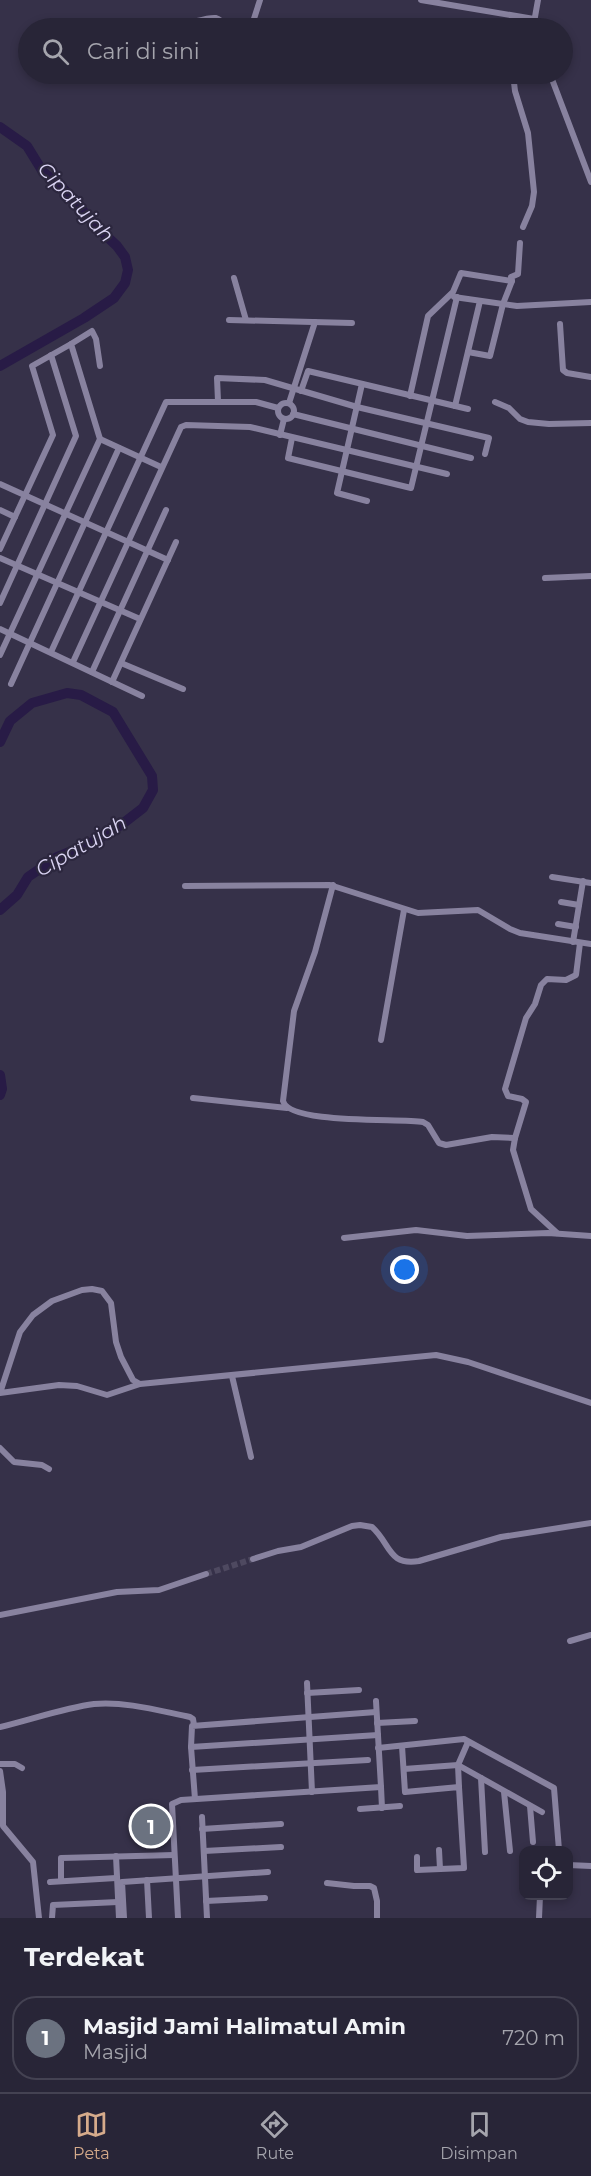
<!DOCTYPE html>
<html lang="id">
<head>
<meta charset="utf-8">
<style>
	:root { --surface:#282537; --page:#343142; --text:#f1f3f6; --muted:#a5a5ad; --line:#444252; --accent:#d6ab8b }
	body { margin:0; font-family:Montserrat,sans-serif; background:var(--page); color:var(--text) }
	.controls { position:absolute; right:18px; bottom:18px; display:grid; overflow:hidden; border-radius:12px; box-shadow:0 3px 9px #0003 }
	.controls button { width:54px; height:54px; display:grid; place-items:center; padding:0; border:0; border-bottom:2px solid var(--line); background:var(--surface); color:var(--text); font:30px sans-serif }
	.you { position:absolute; left:405px; top:1270px; width:21px; height:21px; margin:-15px; border:4px solid #fff; border-radius:50%; background:#1a73e8; box-shadow:0 0 0 9px #1a73e833 }
	.badge { display:grid; place-items:center; width:39px; height:39px; border-radius:50%; background:var(--accent); color:#fff; font-size:20px; font-weight:700 }
	.pin { position:absolute; translate:-50% -50%; border:3px solid #fff; box-shadow:0 2px 6px #0006 }
	.list { margin:0; padding:0; list-style:none }
	h2 { display:flex; justify-content:space-between; align-items:center; height:78px; margin:0; padding:0 24px; font-size:26px }
	h2 small { font-size:20px; font-weight:400; color:var(--muted) }
	.list li { display:grid; grid-template-columns:39px 1fr auto; gap:18px; align-items:center; box-sizing:border-box; height:84px; margin:0 12px 12px; padding:0 12px; border:2px solid var(--line); border-radius:24px }
	.list b { display:block; font-size:22px; white-space:nowrap }
	.list p { margin:0; font-size:20px; white-space:nowrap; color:var(--muted) }
	.list em { font-size:20px; font-style:normal; color:var(--muted) }
	.icon { flex:none; width:33px; height:33px; fill:none; stroke:currentColor; stroke-width:2; stroke-linecap:round; stroke-linejoin:round }
	.map { position:relative; flex:none; width:591px; height:1918px; overflow:hidden }
	.search { position:absolute; background:var(--surface); box-shadow:0 3px 9px #0003; left:18px; right:18px; top:18px; height:66px; display:flex; align-items:center; gap:15px; box-sizing:border-box; padding:0 21px; border-radius:33px; color:var(--muted); font-size:22px }
	.sheet { height:174px; background:var(--surface) }
	nav { display:flex; justify-content:space-around; align-items:center; box-sizing:border-box; height:84px; border-top:2px solid var(--line); background:var(--surface); font-size:16px; color:var(--muted) }
	nav a { display:grid; justify-items:center; gap:3px }
	nav .on { color:var(--accent) }
	.map>svg:first-child { display:block }
	.lines { fill:none; stroke-linecap:round; stroke-linejoin:round }
	.river { stroke:#281b46; stroke-width:10 }
	.minor-tunnel { stroke:#4e4960; stroke-width:6; stroke-dasharray:6 3; stroke-linecap:butt }
	.minor { stroke:#88829f; stroke-width:6 }
	.labels { text-anchor:middle; dominant-baseline:central; stroke-width:4.5; stroke-linejoin:round; paint-order:stroke }
	.water-label { font-size:20px; font-style:italic; fill:#d9d3f2; stroke:#2c273e }
</style>
</head>
<body>
<div class="map">
<svg width="591" height="1918" viewBox="0 0 591 1918">
	<rect width="100%" height="100%" fill="#363149"/>
	<g class="lines">
		<g class="river">
			<polyline points="0,127 27,146 43,172 61,186 99,229 117,246 125,257 128,270 125,283 114,298 84,318 0,366"/>
			<polyline points="0,742 10,721 32,703 67,693 81,695 113,712 152,776 153,790 143,808 121,825 91,843 57,857 28,877 17,895 0,910"/>
			<polyline points="0,1075 2,1089 0,1095"/>
		</g>
		<polyline class="minor-tunnel" points="206,1574 253,1559"/>
		<g class="minor">
			<polyline points="421,0 534,19"/>
			<path d="M 178,28 C 183,24 209,17 216,18 C 222,20 224,24 227,28"/>
			<polyline points="251,28 260,0"/>
			<polyline points="533,28 538,0"/>
			<polyline points="513,74 515,91 528,133 534,192 532,206 523,227"/>
			<polyline points="550,74 591,182"/>
			<polyline points="234,278 246,320"/>
			<polyline points="454,297 517,306 591,302"/>
			<polyline points="229,320 352,323"/>
			<polyline points="560,324 563,370 567,373 591,377"/>
			<polyline points="468,352 490,356 503,304 512,281 511,277 518,274 520,243"/>
			<polyline points="362,384 337,493 367,501"/>
			<polyline points="301,391 308,371 468,409"/>
			<polyline points="410,396 428,316 453,292 461,273 512,281"/>
			<polyline points="218,401 217,378 265,380 357,407 489,438 485,454"/>
			<polyline points="495,402 509,408 520,419 528,422 549,424 591,423"/>
			<circle cx="286" cy="411" r="8"/>
			<polyline points="289,403 315,322"/>
			<polyline points="455,406 480,301"/>
			<polyline points="293,414 471,458"/>
			<polyline points="280,435 284,419"/>
			<polyline points="292,438 288,458 411,488 457,297"/>
			<polyline points="100,439 161,467"/>
			<polyline points="0,484 168,560"/>
			<polyline points="0,510 15,517"/>
			<polyline points="0,549 53,435 32,366 71,344"/>
			<polyline points="0,558 140,619"/>
			<polyline points="545,578 591,576"/>
			<polyline points="0,603 76,436 51,355"/>
			<polyline points="0,629 142,696"/>
			<polyline points="51,652 166,402 256,402 278,408"/>
			<polyline points="0,655 100,439 71,344 92,331 96,339 100,366"/>
			<polyline points="73,662 181,427 186,425 250,427 447,474"/>
			<polyline points="121,663 183,689"/>
			<polyline points="92,672 166,510"/>
			<polyline points="112,682 176,542"/>
			<polyline points="11,684 119,448"/>
			<polyline points="552,877 591,883"/>
			<path d="M 333,885 L 315,952 L 294,1011 L 283,1101 C 290,1125 400,1118 423,1122 L 428,1125 L 439,1143 L 446,1145 L 492,1137 L 515,1138"/>
			<polyline points="185,886 330,885 418,913 478,910 510,929 520,933 591,944"/>
			<polyline points="561,902 579,905"/>
			<polyline points="558,924 576,927"/>
			<polyline points="573,942 583,881"/>
			<polyline points="381,1040 404,910"/>
			<polyline points="193,1098 287,1108"/>
			<polyline points="557,1233 531,1209 513,1150 515,1138 526,1102 522,1099 508,1096 505,1089 526,1018 535,1004 541,985 547,979 566,980 576,975 580,943"/>
			<polyline points="344,1238 416,1230 467,1236 548,1233 591,1236"/>
			<polyline points="232,1376 251,1457"/>
			<polyline points="140,1384 107,1395 77,1386 59,1385 0,1393 20,1332 33,1315 52,1301 82,1290 92,1289 102,1291 111,1303 116,1342 121,1357 133,1380 140,1384 436,1355 468,1362 591,1403"/>
			<polyline points="0,1448 14,1462 42,1465 49,1469"/>
			<path d="M 253,1559 L 278,1551 L 301,1547 L 352,1526 L 360,1525 L 372,1527 C 391,1544 388,1566 419,1561 L 501,1537 L 591,1523"/>
			<polyline points="0,1615 117,1592 159,1590 206,1574"/>
			<polyline points="570,1641 591,1635"/>
			<polyline points="307,1683 312,1792"/>
			<polyline points="307,1693 359,1690"/>
			<polyline points="377,1723 415,1721"/>
			<path d="M 0,1727 C 30,1720 64,1708 94,1704 C 125,1701 160,1711 190,1717 L 193,1719 L 194,1725"/>
			<polyline points="402,1746 405,1792 459,1787 464,1868 417,1870 417,1857"/>
			<polyline points="191,1747 378,1735"/>
			<polyline points="378,1748 464,1739 554,1788 559,1850"/>
			<polyline points="0,1764 15,1764 22,1768"/>
			<polyline points="404,1769 458,1765 542,1812"/>
			<polyline points="192,1770 368,1760"/>
			<polyline points="0,1771 3,1792 3,1826 33,1862 39,1918"/>
			<polyline points="481,1778 485,1852"/>
			<polyline points="381,1787 382,1808"/>
			<polyline points="459,1787 458,1765 468,1742"/>
			<polyline points="504,1792 510,1851"/>
			<polyline points="195,1799 191,1747 192,1726 376,1712"/>
			<polyline points="530,1806 533,1842"/>
			<polyline points="360,1809 400,1806"/>
			<polyline points="202,1817 207,1918"/>
			<polyline points="202,1829 281,1824"/>
			<polyline points="439,1850 440,1869"/>
			<polyline points="204,1851 281,1847"/>
			<polyline points="116,1856 119,1918"/>
			<polyline points="568,1865 591,1866"/>
			<polyline points="61,1880 61,1858 174,1855"/>
			<polyline points="147,1880 149,1918"/>
			<polyline points="50,1882 116,1878"/>
			<polyline points="327,1883 354,1886 370,1886 374,1888 377,1901 377,1918"/>
			<polyline points="206,1901 265,1898"/>
			<polyline points="52,1918 53,1905 118,1902"/>
			<polyline points="124,1918 122,1882 268,1872"/>
			<polyline points="178,1918 172,1804 181,1800 381,1787 376,1701"/>
			<polyline points="539,1918 540,1896"/>
		</g>
	</g>
	<g class="labels">
		<g class="water-label">
			<text transform="translate(76 202) rotate(47)">Cipatujah</text>
			<text transform="translate(81 846) rotate(-30)">Cipatujah</text>
		</g>
	</g>
</svg>
<div class="controls">
<button><svg class="icon" aria-label="locate" viewBox="0 0 24 24"><circle cx="12" cy="12" r="6"/><path d="M12 2v4M12 18v4M2 12h4M18 12h4"/></svg></button>
</div>
<div class="you"></div>
<div class="pin badge" style="left:151px;top:1826px;background:#6b7280">1</div>
<div class="search"><svg class="icon" aria-label="search" viewBox="0 0 24 24"><circle cx="10" cy="10" r="6"/><path d="M15 15l6 6"/></svg>Cari di sini</div>
</div>
<section class="sheet">
<h2>Terdekat<small></small></h2>
<ul class="list">
<li><span class="badge" style="background:#6b7280">1</span><div><b>Masjid Jami Halimatul Amin</b><p>Masjid</p></div><em>720 m</em></li>
</ul>
</section>
<nav>
<a class="on"><svg class="icon" aria-label="map" viewBox="0 0 24 24"><path d="M3 6l6-2 6 2 6-2v14l-6 2-6-2-6 2zM9 4v14M15 6v14"/></svg>Peta</a>
<a><svg class="icon" aria-label="directions" viewBox="0 0 24 24"><path d="M12 3l9 9-9 9-9-9zM9 14v-3h6M13 9l2 2-2 2"/></svg>Rute</a>
<a><svg class="icon" aria-label="saved" viewBox="0 0 24 24"><path d="M7 4h10v16l-5-4-5 4z"/></svg>Disimpan</a>
</nav>
</body>
</html>
